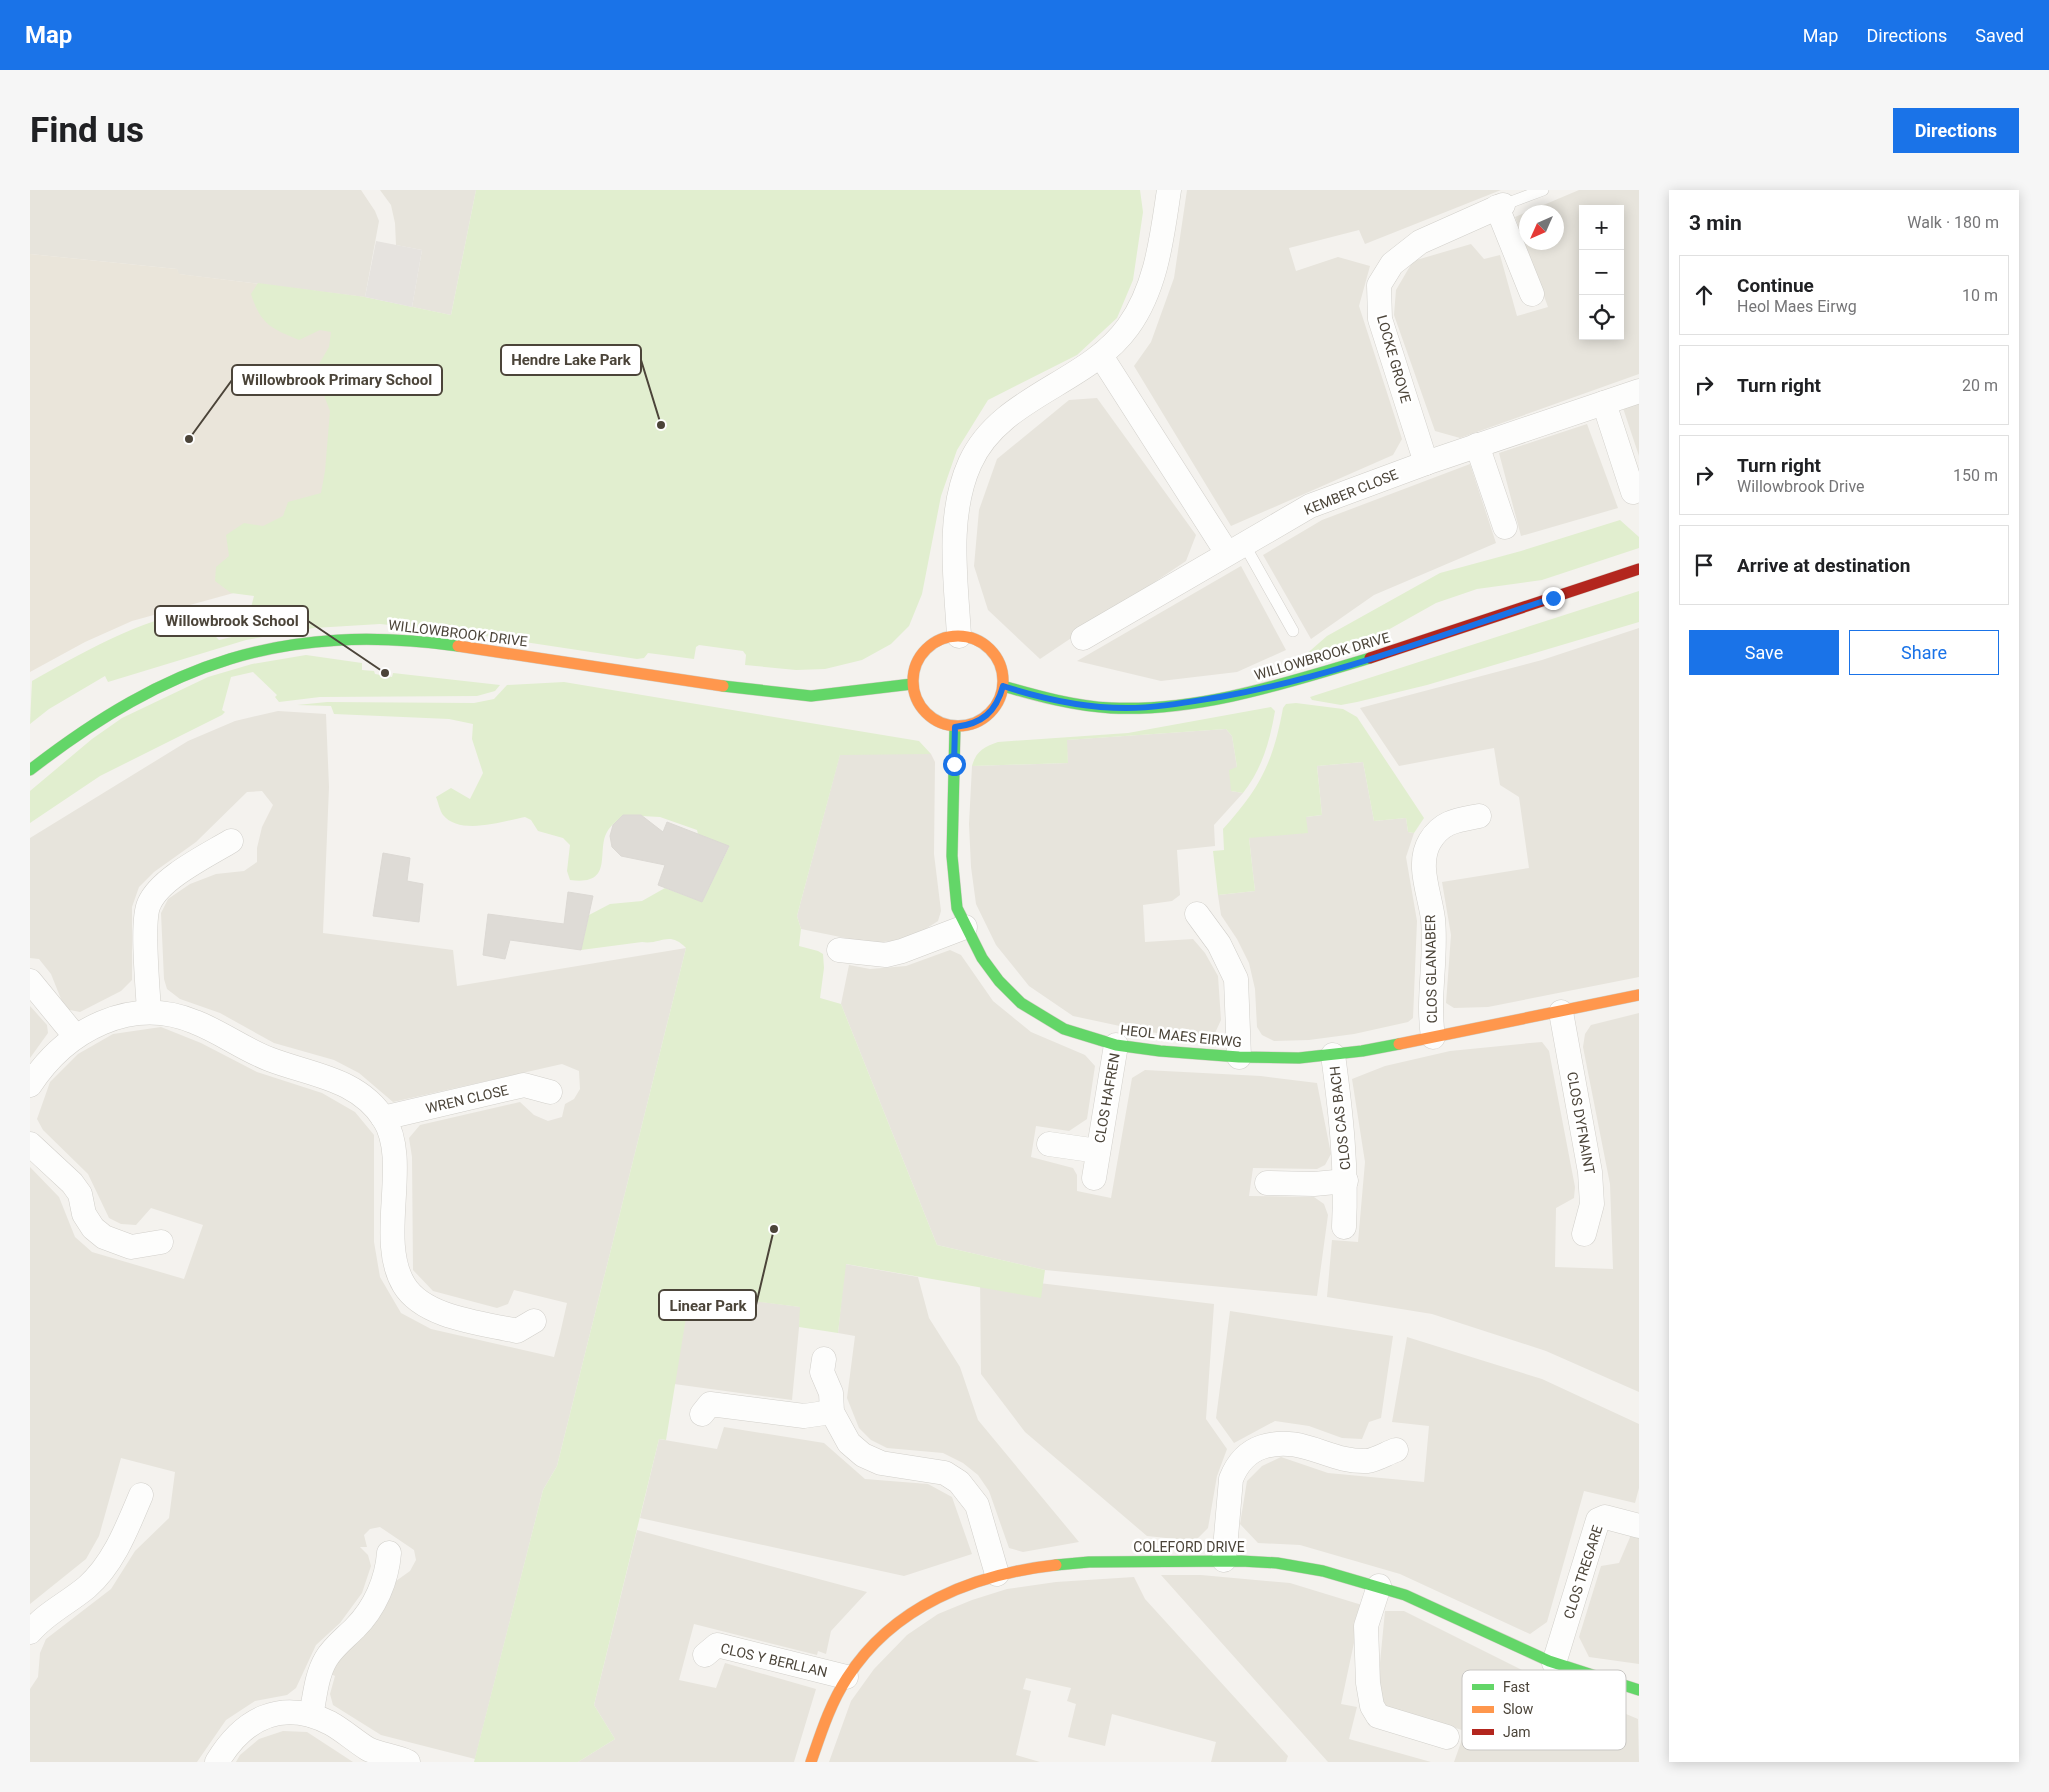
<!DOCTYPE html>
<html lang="en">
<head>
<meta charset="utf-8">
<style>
	:root { --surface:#fff; --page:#f6f6f6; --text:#202124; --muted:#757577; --line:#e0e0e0; --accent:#1a73e8 }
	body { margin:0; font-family:Roboto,sans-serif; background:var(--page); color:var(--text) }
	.controls { position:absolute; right:15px; top:15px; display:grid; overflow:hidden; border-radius:0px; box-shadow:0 2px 12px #0003 }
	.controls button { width:45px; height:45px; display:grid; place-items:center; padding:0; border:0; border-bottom:1px solid var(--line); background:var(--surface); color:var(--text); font:25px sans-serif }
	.compass { position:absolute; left:1489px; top:15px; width:45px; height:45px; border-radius:50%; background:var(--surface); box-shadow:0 2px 12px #0003; rotate:225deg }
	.stop { position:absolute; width:15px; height:15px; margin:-11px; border:4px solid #1a73e8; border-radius:50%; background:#fff }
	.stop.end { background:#1a73e8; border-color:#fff; box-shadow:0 1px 5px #0008 }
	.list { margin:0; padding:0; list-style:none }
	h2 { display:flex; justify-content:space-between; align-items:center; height:65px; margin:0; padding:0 20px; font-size:21px }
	h2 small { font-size:16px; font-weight:400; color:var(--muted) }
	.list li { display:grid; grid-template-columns:32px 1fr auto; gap:15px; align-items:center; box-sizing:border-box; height:80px; margin:0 10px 10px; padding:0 10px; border:1px solid var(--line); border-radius:0px }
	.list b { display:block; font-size:19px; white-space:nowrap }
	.list p { margin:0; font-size:16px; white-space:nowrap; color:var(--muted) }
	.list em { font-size:16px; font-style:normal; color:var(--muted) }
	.actions { display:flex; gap:10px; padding:15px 20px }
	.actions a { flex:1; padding:11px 0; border:1px solid var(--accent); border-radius:0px; text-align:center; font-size:18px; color:var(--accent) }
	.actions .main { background:var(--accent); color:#fff }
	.icon { flex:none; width:28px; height:28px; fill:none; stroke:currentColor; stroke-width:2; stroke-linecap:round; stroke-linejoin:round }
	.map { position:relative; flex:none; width:1609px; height:1572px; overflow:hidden; border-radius:0px }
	header { display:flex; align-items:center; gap:30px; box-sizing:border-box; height:70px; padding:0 25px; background:var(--accent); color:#fff }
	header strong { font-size:24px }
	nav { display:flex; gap:28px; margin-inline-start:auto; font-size:18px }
	.intro { display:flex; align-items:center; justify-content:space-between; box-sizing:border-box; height:120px; padding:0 30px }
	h1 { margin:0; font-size:35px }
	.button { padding:12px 22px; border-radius:0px; background:var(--accent); color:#fff; font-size:18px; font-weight:700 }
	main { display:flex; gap:30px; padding:0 30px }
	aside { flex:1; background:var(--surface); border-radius:0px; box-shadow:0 2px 12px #0003 }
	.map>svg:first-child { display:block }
	.residential { fill:#e7e4dc; fill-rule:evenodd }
	.education { fill:#eae5da }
	.green { fill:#e1eecf }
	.parking { fill:#e6e3df }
	.building { fill:#dedbd6; stroke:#dcd9d4 }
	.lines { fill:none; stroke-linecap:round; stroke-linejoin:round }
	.lane-casing { stroke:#d2d0cb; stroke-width:12 }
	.street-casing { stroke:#d2d0cb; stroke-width:25 }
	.fast-casing { stroke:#d3cfc5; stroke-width:12 }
	.slow-casing { stroke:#d3cfc5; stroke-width:12 }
	.jam-casing { stroke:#d3cfc5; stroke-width:12 }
	.lane { stroke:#fdfdfc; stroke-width:11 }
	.street { stroke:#fdfdfc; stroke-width:24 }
	.fast { stroke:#63d668; stroke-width:11 }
	.slow { stroke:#ff974d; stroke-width:11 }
	.jam { stroke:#b3261e; stroke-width:11 }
	.route { stroke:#1a73e8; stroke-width:6 }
	.labels { text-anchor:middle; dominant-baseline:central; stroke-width:5; stroke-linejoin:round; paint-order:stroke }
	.street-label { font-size:14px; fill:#4b4439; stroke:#fff }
	.key { fill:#fff; stroke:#c9c7c4; stroke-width:1 }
	.key-label { font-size:14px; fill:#4b4439 }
	.leader { fill:none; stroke:#4b4439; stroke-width:2 }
	.callout-dot { fill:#4b4439; stroke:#fff; stroke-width:2 }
	.callout { fill:#fff; stroke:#4b4439; stroke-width:2 }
	.callout-label { font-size:15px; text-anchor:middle; font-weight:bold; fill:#4b4439 }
</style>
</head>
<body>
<header>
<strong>Map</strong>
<nav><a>Map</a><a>Directions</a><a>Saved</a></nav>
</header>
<div class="intro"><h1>Find us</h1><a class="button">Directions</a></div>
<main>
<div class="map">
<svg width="1609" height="1572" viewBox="0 0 1609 1572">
	<rect width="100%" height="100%" fill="#f4f2ee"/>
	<g class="residential">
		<polygon points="0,0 331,0 345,21 349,31 335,107 148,84 147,79 0,64"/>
		<polygon points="350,0 446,0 421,125 382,117 392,60 366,55 365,33 361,15"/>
		<polygon points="1157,0 1471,0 1335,54 1329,40 1259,58 1266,81 1308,67 1340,76 1329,116 1372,249 1363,265 1201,336 1104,176 1121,152 1144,88"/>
		<path d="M 1549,0 L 1609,0 L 1609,184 L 1430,248 L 1405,241 L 1364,125 L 1366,100 L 1383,71 L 1441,54 L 1454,69 L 1470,65 L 1487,126 L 1518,117 L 1485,27 ZM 1553,19 L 1590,19 L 1590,146 L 1553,146 ZM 1496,22 L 1526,22 L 1526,52 L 1496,52 Z"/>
		<polygon points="1067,208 1166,345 1156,371 1010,469 958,420 944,376 949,320 967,269 1039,210"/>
		<polygon points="1609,209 1609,266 1592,215"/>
		<polygon points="1557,234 1588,318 1491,346 1469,263"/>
		<polygon points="1440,274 1466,353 1344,405 1281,449 1233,365 1292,330"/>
		<polygon points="1211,376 1256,460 1207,482 1131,491 1047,471"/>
		<polygon points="1609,438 1609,787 1458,817 1424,818 1416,813 1421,745 1412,692 1499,678 1489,607 1470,595 1464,558 1369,576 1330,518 1512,470"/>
		<polygon points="248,521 296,524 299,597 293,743 423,760 427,796 656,758 527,1276 513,1300 445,1569 351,1545 303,1515 300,1504 305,1486 299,1483 359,1404 366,1391 380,1381 386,1370 384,1360 350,1337 340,1339 334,1345 337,1357 330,1357 338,1365 341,1376 332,1403 310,1433 286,1455 266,1498 257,1505 225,1511 196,1530 167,1572 0,1572 0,1499 8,1487 10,1463 16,1449 81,1399 105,1361 139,1328 145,1282 91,1268 69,1346 56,1369 0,1414 0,977 29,1007 45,1047 62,1062 154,1089 173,1035 121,1018 106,1035 91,1034 79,1028 58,984 13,940 7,929 20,892 48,864 83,844 131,837 171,853 227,882 292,903 325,922 344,945 344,1052 350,1087 371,1123 401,1139 524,1167 530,1144 537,1113 484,1100 478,1114 467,1118 403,1101 383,1080 382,967 379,948 390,935 490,912 504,925 518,931 532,927 535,914 544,909 550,899 549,881 532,874 363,912 329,883 304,870 244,853 190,823 150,809 137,799 134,789 131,723 138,709 160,694 186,684 214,681 227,672 227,658 232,637 243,615 232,601 217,602 166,652 124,682 109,697 102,717 102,790 91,801 50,822 35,819 21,784 9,769 0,768 0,648 158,551 205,531"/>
		<polygon points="1196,539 1202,546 1207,577 1201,601 1213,603 1184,635 1185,656 1147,660 1150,705 1142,711 1113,715 1115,752 1163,749 1175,763 1188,786 1191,830 1185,843 1173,848 1118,842 1043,826 999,796 966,755 946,714 941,677 939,634 942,576 1038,573 1036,550"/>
		<polygon points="810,564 901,564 905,572 904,664 911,721 908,731 894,740 865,751 840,753 771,739 767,726"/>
		<polygon points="1333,572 1344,631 1376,628 1378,642 1384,643 1376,667 1387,731 1383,828 1378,832 1324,844 1279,850 1244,851 1232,845 1227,837 1225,799 1219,773 1207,749 1191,725 1188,705 1225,701 1219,648 1276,627 1292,625 1287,576"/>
		<polygon points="920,760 931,765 963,811 1001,842 1055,865 1065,876 1057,929 1039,941 1006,936 1001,967 1043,978 1047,985 1047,1001 1081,1008 1102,888 1115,880 1231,886 1287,893 1301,964 1295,975 1287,979 1223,978 1219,1006 1284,1007 1294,1014 1298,1025 1287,1106 1015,1080 907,1055 811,814 819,775 840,779 876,776"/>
		<polygon points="0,816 17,835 18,843 0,868"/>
		<polygon points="1609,823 1609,1202 1516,1161 1402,1124 1297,1107 1302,1050 1328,1052 1335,972 1322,889 1355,876 1420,861 1500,853 1512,852 1519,861 1545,997 1544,1008 1526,1018 1525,1077 1583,1079 1580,994 1553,857 1555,844 1561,835"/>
		<polygon points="815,1074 888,1087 899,1128 930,1177 948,1230 1049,1352 993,1362 979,1358 959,1301 948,1285 933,1273 913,1263 857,1258 841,1250 829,1238 817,1208 825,1146 808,1143"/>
		<polygon points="950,1086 1184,1114 1176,1229 1197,1259 1187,1286 1178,1338 1165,1351 1117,1346 995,1242 951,1184"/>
		<polygon points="660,1103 771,1117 762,1210 644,1194"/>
		<polygon points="1200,1121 1363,1146 1351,1228 1339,1232 1332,1249 1312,1248 1279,1236 1245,1231 1204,1253 1186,1228"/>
		<polygon points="1377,1147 1512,1189 1609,1234 1609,1298 1605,1313 1554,1301 1517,1432 1500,1444 1370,1384 1270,1355 1228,1353 1210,1334 1217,1291 1232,1276 1251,1267 1298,1283 1394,1292 1399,1236 1362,1232"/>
		<polygon points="694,1237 794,1253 835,1289 898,1294 922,1307 942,1364 874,1386 610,1328 629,1249 687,1259"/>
		<polygon points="607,1340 837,1402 801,1441 796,1464 788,1461 787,1465 664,1434 649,1490 686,1498 695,1473 786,1499 764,1572 548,1572 585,1549 564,1515"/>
		<polygon points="1601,1345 1609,1348 1609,1474 1559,1467 1549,1447 1571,1376 1589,1373"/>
		<polygon points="1131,1385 1171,1385 1260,1393 1332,1415 1311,1514 1327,1517 1319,1549 1401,1572 1298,1572"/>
		<polygon points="1104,1387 1115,1409 1258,1566 1256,1572 1181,1572 1186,1552 1082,1524 1075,1556 1038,1547 1046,1514 1037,1511 1041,1498 996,1488 993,1499 1001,1501 986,1565 1010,1572 799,1572 821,1511 844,1479 877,1445 908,1424 942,1410 977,1399 1026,1392"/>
		<polygon points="1355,1421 1374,1421 1500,1484 1608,1529 1609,1572 1424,1572 1435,1541 1353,1515 1348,1493"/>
		<polygon points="253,1541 277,1542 323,1572 206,1572 210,1565 229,1549"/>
	</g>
	<polygon class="education" points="0,64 147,79 149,84 335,107 299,390 218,399 102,431 55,452 0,482"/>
	<g class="green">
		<path d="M 446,0 L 1110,0 L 1113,22 L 1103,90 L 1087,128 L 1047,165 L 958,210 L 927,260 L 911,306 L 892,404 L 879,436 L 861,454 L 832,470 L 795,479 L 766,480 L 715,475 L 716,465 L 713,461 L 669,455 L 666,457 L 664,469 L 618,463 L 614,468 L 607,469 L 436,443 L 350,434 L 284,438 L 216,450 L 78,492 L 75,486 L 19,519 L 0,534 L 2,491 C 45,467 116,425 165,423 L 167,425 L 166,426 L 189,450 L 214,444 L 224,406 L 201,403 L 185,391 L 186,377 L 199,366 L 196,345 L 214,333 L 233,336 L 253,326 L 258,312 L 291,303 L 295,281 L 300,221 L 290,195 L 289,174 L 299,157 L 301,142 L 290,140 L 269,150 C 241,138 231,135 221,104 L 228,93 L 335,107 L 421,125 Z"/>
		<polygon points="1590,330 1609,347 1609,358 1512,390 1447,399 1406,413 1349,445 1273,467 1297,446 1410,383 1491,361"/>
		<polygon points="1609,401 1609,432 1397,495 1327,512 1311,515 1282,510 1280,507"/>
		<polygon points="276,465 332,473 332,480 344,481 345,484 362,487 363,483 470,495 465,501 447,506 290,507 249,512 245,507 247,505 223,482 201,487 192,520 195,522 192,525 70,586 0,633 0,601 62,549 92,528 178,487 222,474"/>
		<path d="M 534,492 L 889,551 L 901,564 L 810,565 L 767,726 L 771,739 L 769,756 L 788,761 L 793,764 L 794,778 L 790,808 L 811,814 L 907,1055 L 1015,1080 L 1011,1108 L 816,1074 L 808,1143 L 769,1137 L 770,1117 L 660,1103 L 636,1250 L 629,1249 L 564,1515 L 585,1549 L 548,1572 L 444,1572 L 513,1300 L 527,1276 L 656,758 C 639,740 631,755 612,752 L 551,760 L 559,725 L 580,714 L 612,711 L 635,698 L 672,712 L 699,657 L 668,644 L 667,640 L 630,627 L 593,625 C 588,630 580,636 577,642 C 566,661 585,696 540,690 L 537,681 L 540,655 L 533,648 L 508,641 L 501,630 L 495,627 C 474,631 430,646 413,625 C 410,621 408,612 406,607 L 421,598 L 440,609 L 453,583 L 442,549 L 443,534 L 419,529 L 304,524 L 301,516 L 267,515 L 297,512 L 444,513 L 464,509 L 477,495 Z"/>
		<path d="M 1266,513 L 1313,519 L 1327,527 L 1394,628 L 1384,643 L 1378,642 L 1376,628 L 1344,631 L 1333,572 L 1287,576 L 1292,625 L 1276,627 L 1278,643 L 1219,648 L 1225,701 L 1188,705 L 1183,661 L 1194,660 L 1193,639 C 1230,598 1243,573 1253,518 L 1256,514 Z"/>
		<path d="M 1241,517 L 1245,521 C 1240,551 1232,579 1213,603 L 1201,601 L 1199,580 L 1207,577 L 1202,546 L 1196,539 L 1037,550 L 1038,573 L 942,576 C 946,561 954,557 968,552 L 1098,543 Z"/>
	</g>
	<polygon class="parking" points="346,51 392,60 382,117 335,107"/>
	<g class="building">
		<polygon points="593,625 611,625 633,642 637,632 699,656 672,712 628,695 635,675 591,666 582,657 580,646 583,635"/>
		<polygon points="353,663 380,668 377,691 393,694 389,732 343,726"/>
		<polygon points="538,702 563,706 551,760 480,750 475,769 453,765 458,724 534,734"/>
	</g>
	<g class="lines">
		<defs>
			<g id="lane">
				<polyline points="1473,15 1513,0"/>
				<polyline points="1214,354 1263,441"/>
			</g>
			<g id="street">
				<polyline points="1467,17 1502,104"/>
				<polyline points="1071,166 1197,363"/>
				<polyline points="1574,213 1603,302"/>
				<polyline points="1447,255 1475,337"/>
				<polyline points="1396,273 1350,129 1349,95 1362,74 1390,52 1473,15"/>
				<path d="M 929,446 C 926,390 916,326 940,273 C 970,206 1057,194 1098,137 C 1127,97 1132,46 1139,0"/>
				<polyline points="1053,448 1280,316 1396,273 1609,201"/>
				<polyline points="1167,724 1189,754 1206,789 1209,867"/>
				<polyline points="809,760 856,765 872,761 935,737"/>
				<polyline points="0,791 45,846"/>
				<path d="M 119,822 C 118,799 111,731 119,714 C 130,688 178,665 201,651"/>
				<polyline points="1531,822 1560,982 1562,1014 1554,1044"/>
				<path d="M 1403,847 C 1397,806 1407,769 1403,729 C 1400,704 1386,674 1400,651 C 1412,631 1428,630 1449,626"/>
				<path d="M 1303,865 C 1311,923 1317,979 1314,1037"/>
				<path d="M 0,895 C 36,840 101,805 165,832 C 191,842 213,859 239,869 C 280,885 328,888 354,929 C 381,972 346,1049 374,1095 C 394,1128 452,1133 487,1141 L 504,1131"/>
				<polyline points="353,928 494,895 520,902"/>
				<polyline points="0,954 42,993 50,1004 54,1024 63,1038 74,1047 101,1057 131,1052"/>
				<polyline points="1019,954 1068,961"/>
				<polyline points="1064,988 1086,855"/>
				<polyline points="1237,993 1284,994 1316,991"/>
				<polyline points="794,1169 792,1182 801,1203 802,1222 819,1253 833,1265 851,1273 915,1283 929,1292 947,1315 967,1384"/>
				<polyline points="672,1224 680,1214 774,1226 802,1222"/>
				<path d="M 1194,1370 L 1201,1289 C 1207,1274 1217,1262 1232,1257 C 1272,1244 1299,1273 1337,1271 C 1346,1270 1357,1263 1366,1260"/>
				<polyline points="1349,1396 1336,1436 1338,1493 1342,1516 1348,1526 1417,1547"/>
				<path d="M 0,1442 C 16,1423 38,1413 57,1397 C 84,1373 97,1338 111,1305"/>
				<polyline points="675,1465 687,1455 816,1487"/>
				<polyline points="1524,1473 1568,1330 1575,1327 1609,1336"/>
				<path d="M 281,1525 C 285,1507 286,1486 296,1469 C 303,1457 315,1448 325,1438 C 345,1418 357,1390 359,1363"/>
				<path d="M 187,1572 C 213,1529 251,1508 300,1533 C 313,1540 325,1551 338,1559 C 350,1565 366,1566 378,1572"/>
			</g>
			<g id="fast">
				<polyline points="693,496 781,506 882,494"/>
				<path d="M 973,496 C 1008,506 1044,516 1081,518 C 1169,522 1256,493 1340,468"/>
				<polyline points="925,537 922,666 927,718 952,768 969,791 991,813 1034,839 1086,855 1130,861 1209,867 1269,868 1332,861 1369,854"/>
				<path d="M 0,580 C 138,473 253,432 428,456"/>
				<polyline points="1026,1375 1059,1372 1211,1371 1247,1373 1293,1381 1375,1405 1519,1471 1609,1500"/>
			</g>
			<g id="slow">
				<circle cx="928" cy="491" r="45"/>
				<polyline points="428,456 693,496"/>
				<polyline points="1369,854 1609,805"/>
				<path d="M 781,1572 C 791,1543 800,1514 817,1488 C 863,1416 944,1384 1026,1375"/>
			</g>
			<polyline id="jam" points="1340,468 1609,379"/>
		</defs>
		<use href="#lane" class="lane-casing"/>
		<use href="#street" class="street-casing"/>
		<use href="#fast" class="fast-casing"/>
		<use href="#slow" class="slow-casing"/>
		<use href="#jam" class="jam-casing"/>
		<use href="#lane" class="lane"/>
		<use href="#street" class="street"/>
		<use href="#fast" class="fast"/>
		<use href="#slow" class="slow"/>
		<use href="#jam" class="jam"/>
	</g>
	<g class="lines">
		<path class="route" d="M 924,574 L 925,537 C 952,534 966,522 973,496 C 1013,509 1053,518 1096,518 C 1127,518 1159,512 1190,507 C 1304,487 1413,444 1523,408"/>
	</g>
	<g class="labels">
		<g class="street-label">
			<text transform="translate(1364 169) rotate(74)">LOCKE GROVE</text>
			<text transform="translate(1321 302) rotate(-22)">KEMBER CLOSE</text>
			<text transform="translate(428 443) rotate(7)">WILLOWBROOK DRIVE</text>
			<text transform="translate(1292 466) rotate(-16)">WILLOWBROOK DRIVE</text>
			<text transform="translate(1401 779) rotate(-91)">CLOS GLANABER</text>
			<text transform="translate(1151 846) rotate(6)">HEOL MAES EIRWG</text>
			<text transform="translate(1077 908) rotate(-80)">CLOS HAFREN</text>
			<text transform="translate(437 909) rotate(-13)">WREN CLOSE</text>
			<text transform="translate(1310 928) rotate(-96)">CLOS CAS BACH</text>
			<text transform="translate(1551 933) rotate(80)">CLOS DYFNAINT</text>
			<text x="1159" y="1357">COLEFORD DRIVE</text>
			<text transform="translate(1553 1382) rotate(-72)">CLOS TREGARE</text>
			<text transform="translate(744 1470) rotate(13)">CLOS Y BERLLAN</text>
		</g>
	</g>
	<rect x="1432" y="1480" width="164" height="80" rx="8" class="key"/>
	<rect x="1442" y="1494" width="22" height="6" fill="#63d668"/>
	<rect x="1442" y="1516" width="22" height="7" fill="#ff974d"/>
	<rect x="1442" y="1539" width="22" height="6" fill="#b3261e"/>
	<g class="key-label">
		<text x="1473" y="1502">Fast</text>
		<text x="1473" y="1524">Slow</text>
		<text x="1473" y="1547">Jam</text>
	</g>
	<path class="leader" d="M631 235L611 170M159 249L202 190M355 483L278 431M744 1039L726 1115"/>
	<g class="callout-dot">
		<circle cx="631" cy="235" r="5"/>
		<circle cx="159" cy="249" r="5"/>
		<circle cx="355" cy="483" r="5"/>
		<circle cx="744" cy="1039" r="5"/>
	</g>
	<g class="callout">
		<rect x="471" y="155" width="140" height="30" rx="5"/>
		<rect x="202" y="175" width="210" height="30" rx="5"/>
		<rect x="125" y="416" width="153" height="30" rx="5"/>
		<rect x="629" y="1100" width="97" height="30" rx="5"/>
	</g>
	<g class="callout-label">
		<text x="541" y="175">Hendre Lake Park</text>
		<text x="307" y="195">Willowbrook Primary School</text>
		<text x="202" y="436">Willowbrook School</text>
		<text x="678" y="1121">Linear Park</text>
	</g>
</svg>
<div class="controls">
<button>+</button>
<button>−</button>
<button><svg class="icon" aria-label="locate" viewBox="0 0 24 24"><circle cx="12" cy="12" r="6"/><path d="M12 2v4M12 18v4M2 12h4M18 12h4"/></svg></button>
</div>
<svg class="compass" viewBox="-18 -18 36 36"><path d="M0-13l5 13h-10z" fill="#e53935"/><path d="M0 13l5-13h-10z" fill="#757577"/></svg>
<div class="stop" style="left:924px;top:574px"></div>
<div class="stop end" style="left:1523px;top:408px"></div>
</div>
<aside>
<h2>3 min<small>Walk · 180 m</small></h2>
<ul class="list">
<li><svg class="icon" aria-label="ahead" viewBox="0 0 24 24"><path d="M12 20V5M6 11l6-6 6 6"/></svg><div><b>Continue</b><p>Heol Maes Eirwg</p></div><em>10 m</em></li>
<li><svg class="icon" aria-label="right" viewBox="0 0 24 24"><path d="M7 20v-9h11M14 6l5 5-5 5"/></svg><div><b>Turn right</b></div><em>20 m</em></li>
<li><svg class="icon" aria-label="right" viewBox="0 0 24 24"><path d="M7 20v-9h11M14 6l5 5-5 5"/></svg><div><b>Turn right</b><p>Willowbrook Drive</p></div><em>150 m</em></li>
<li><svg class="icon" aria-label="arrive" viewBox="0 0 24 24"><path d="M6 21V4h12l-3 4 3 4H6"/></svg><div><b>Arrive at destination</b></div></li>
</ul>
<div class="actions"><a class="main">Save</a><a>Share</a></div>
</aside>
</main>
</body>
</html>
